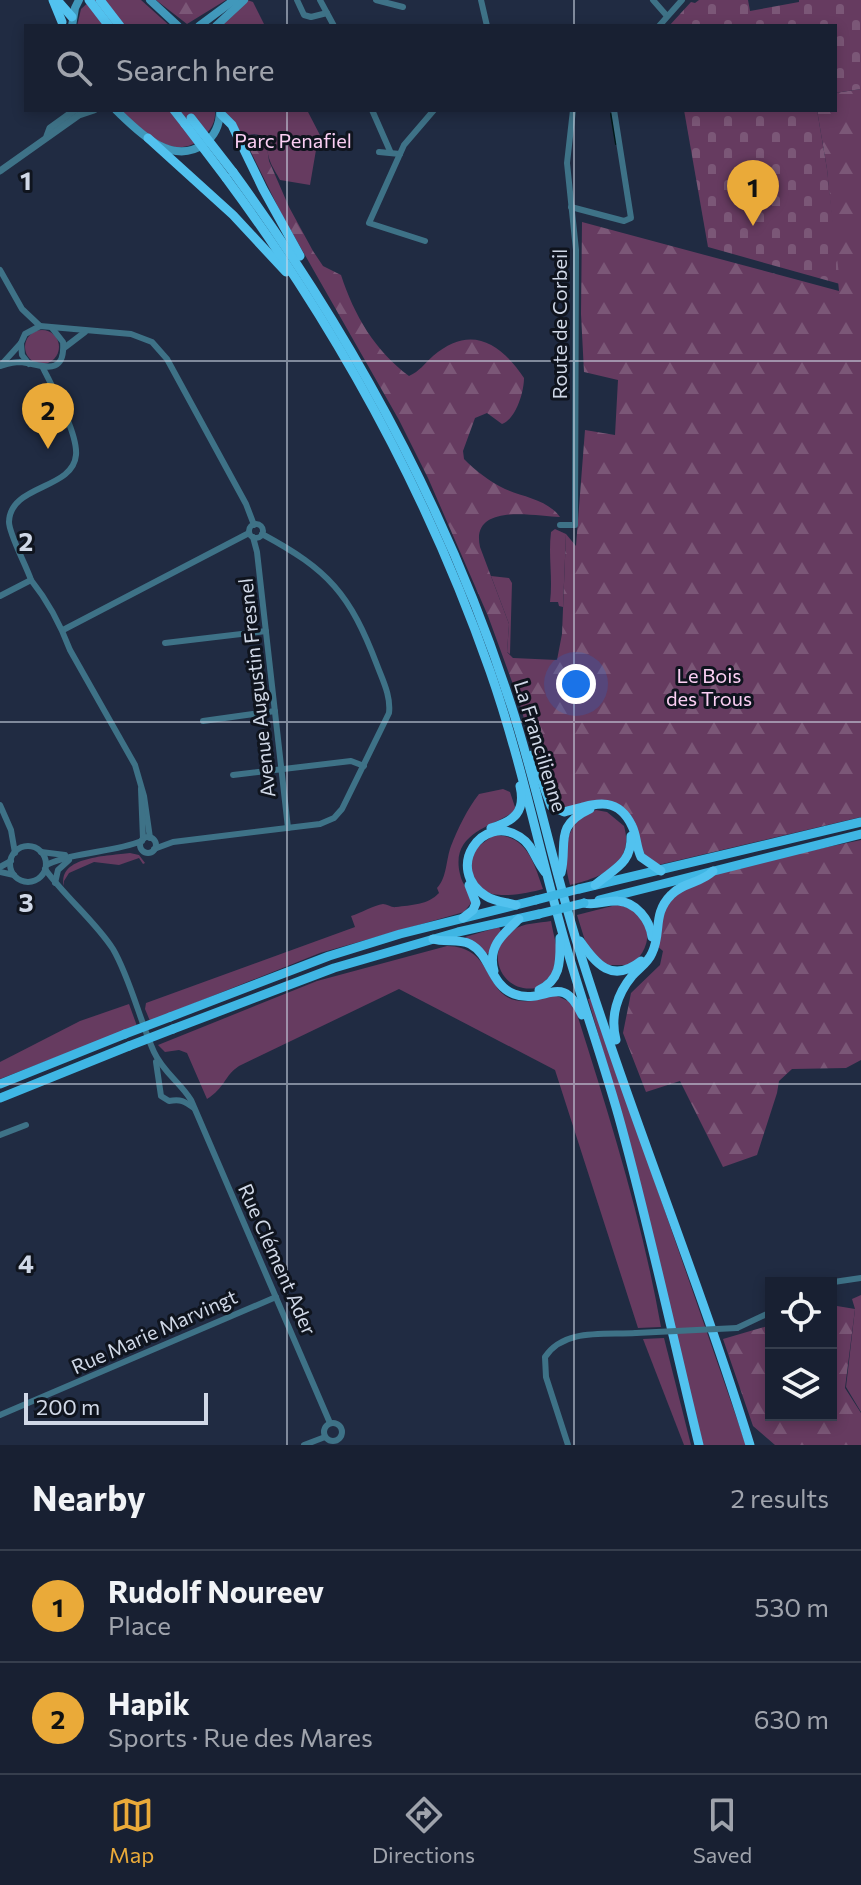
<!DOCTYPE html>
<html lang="en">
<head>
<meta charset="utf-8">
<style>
	:root { --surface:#182032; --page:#252d3e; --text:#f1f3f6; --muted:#9fa3ac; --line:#363e4d; --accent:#eaaa39 }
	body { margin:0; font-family:Commissioner,sans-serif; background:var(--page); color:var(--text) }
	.controls { position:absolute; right:24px; bottom:24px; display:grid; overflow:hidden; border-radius:0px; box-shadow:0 4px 12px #0003 }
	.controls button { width:72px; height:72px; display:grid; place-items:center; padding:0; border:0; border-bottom:2px solid var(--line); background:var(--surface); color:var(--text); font:40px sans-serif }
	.scale { position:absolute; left:24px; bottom:20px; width:184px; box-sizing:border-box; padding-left:8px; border:4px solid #d0d8e7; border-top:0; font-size:22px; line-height:28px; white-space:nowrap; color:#d0d8e7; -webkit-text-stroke:6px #0f141e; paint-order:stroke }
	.you { position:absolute; left:576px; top:684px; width:28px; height:28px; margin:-20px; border:6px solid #fff; border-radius:50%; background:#1a73e8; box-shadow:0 0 0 12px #1a73e833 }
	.badge { display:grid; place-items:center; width:52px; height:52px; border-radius:50%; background:var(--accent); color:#111; font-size:26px; font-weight:700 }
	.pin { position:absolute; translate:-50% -66px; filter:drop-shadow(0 2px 4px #0008) }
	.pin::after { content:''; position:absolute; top:42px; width:28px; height:24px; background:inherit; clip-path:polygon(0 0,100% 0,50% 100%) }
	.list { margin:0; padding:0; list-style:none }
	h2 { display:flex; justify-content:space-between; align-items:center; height:104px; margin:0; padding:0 32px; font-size:34px }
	h2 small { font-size:26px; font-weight:400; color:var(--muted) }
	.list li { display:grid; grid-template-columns:52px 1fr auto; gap:24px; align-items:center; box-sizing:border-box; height:112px; padding:0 32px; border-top:2px solid var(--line) }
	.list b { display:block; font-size:30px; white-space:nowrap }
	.list p { margin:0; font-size:26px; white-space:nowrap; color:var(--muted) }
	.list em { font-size:26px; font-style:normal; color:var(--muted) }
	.icon { flex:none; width:44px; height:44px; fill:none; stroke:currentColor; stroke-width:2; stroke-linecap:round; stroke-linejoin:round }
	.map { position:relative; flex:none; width:861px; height:1445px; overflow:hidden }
	.search { position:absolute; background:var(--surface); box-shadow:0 4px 12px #0003; left:24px; right:24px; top:24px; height:88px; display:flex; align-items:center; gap:20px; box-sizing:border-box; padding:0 28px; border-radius:0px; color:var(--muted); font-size:30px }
	.sheet { height:328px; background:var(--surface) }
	nav { display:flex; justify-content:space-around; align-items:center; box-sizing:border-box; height:112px; border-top:2px solid var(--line); background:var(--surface); font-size:22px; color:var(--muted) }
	nav a { display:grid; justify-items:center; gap:4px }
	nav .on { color:var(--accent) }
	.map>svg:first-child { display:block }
	.green { fill:#663b60 }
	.forest { fill:url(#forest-firs) }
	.cemetery { fill:url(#cemetery-stones) }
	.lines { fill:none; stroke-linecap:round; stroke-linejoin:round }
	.stream { stroke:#001817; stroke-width:2 }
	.minor { stroke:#3e7287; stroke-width:6 }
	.tertiary { stroke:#3e7287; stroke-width:7 }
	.secondary { stroke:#4198bb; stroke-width:8 }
	.primary { stroke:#3fb6e4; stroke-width:9 }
	.trunk { stroke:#52c2ef; stroke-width:9 }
	.minor-bridge { stroke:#3e7287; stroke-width:6 }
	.primary-bridge { stroke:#3fb6e4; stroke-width:9 }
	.trunk-bridge { stroke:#52c2ef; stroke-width:9 }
	.grid { fill:none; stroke:#d0d8e7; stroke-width:2; stroke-opacity:0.55 }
	.labels { text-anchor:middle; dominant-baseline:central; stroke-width:6; stroke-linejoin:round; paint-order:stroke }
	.park-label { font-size:20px; fill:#fbcff3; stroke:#0f141e }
	.street-label { font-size:20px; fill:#d0d8e7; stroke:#0f141e }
	.grid-label { font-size:26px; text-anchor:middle; font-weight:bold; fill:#d0d8e7; stroke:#0f141e; stroke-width:6; stroke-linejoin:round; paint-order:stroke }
</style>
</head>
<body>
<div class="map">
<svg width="861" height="1445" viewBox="0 0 861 1445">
	<defs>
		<pattern id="forest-firs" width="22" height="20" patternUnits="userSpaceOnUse" patternTransform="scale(2)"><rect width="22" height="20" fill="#663b60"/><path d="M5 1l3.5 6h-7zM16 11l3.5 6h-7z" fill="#7b5777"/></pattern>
		<pattern id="cemetery-stones" width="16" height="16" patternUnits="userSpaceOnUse" patternTransform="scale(2)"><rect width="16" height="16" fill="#663b60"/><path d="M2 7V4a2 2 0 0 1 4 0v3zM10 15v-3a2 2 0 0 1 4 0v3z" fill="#7b5777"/></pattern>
	</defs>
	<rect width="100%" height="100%" fill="#202b42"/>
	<g class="green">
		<polygon points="91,0 141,0 170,26 77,26 81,9"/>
		<polygon points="247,0 253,2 265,26 220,26"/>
		<path d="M 121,110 L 215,110 C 216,122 211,130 202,138 C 174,163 142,131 121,110 Z"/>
		<path d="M 224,110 L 307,110 L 322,139 L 316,150 L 310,185 L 280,180 C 277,174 272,167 270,161 C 264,142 267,128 241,137 Z"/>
		<circle cx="42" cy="347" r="17"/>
		<path d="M 555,529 L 566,534 L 563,607 L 559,606 L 558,602 L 550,602 C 553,578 548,556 551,532 Z"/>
		<polygon points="491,576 509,578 512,583 510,654 507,652 509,624"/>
		<path d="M 503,789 L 510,792 L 516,810 C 492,828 450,832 460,874 C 462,885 471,892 471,903 L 464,912 L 320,953 L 150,1021 L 145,1009 L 146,1003 L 355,927 L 351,916 C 361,913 374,905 383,904 C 387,904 392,908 396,907 C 411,905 428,905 439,893 L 437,888 C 447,878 446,859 451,846 C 458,828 468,808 479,794 Z"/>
		<path d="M 596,810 L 607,812 L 624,826 C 635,863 601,878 570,885 C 562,857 563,820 596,810 Z"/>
		<path d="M 494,835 C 527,835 534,863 543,889 C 521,895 473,905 471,870 C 471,864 473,856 473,850 Z"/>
		<path d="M 130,853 L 139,855 L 145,863 L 143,864 L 139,858 L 119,865 L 94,862 L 69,873 L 64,881 L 64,886 C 57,856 109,856 130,853 Z"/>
		<path d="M 616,905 C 652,909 657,945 631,965 L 605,965 L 587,947 L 577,915 Z"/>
		<path d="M 551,921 C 557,954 567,966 536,988 C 501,994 483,951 513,930 C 523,923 539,923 551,921 Z"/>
		<polygon points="499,927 501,931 490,952 487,954 465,937"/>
		<path d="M 447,946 C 500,947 480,1006 531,1001 C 539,1000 547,996 555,995 L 570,1002 L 576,1011 C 609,1115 642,1219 661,1327 L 638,1328 L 555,1070 L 399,989 L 239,1066 C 224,1076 225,1088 207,1099 L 187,1053 L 179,1050 L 165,1052 L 158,1045 L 317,981 Z"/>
		<polygon points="591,998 746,1445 703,1445 631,1147 588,999"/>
		<polygon points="129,1004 137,1026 0,1079 0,1062 80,1021"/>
		<polygon points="861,1295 861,1412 846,1387 855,1309 852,1299"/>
		<polygon points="664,1338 691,1445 684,1445 643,1339"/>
	</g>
	<g class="forest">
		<polygon points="156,0 226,0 187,24"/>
		<path d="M 861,89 L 861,817 L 654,866 L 646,863 L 632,826 L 606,804 L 556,809 L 544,790 L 519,701 L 488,616 L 428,478 L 399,420 L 281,213 L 247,144 L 248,137 L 251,135 L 261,137 L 267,147 L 269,161 L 289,207 L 313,251 L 323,266 L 341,275 C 354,315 375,351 409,376 C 420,371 424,364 433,356 C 470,324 500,342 524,378 C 524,392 516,419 502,424 L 487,413 L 475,418 L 463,451 L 464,459 C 476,471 489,481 505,489 C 523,497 548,500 560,517 C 535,516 470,502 480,547 L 509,624 L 507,652 L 513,658 L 557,660 L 562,634 L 566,534 L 576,546 L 585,430 L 615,435 L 618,380 L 584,372 L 581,314 L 582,222 L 839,291 L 827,169 L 817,110 L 835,110 L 835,93 Z"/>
		<polygon points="861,840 861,1060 846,1068 792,1069 779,1081 777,1093 757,1155 723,1167 680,1081 646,1092 623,1033 631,993 660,965 663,951 656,945 663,904 713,871"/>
		<polygon points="831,1305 855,1309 845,1388 861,1413 861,1445 775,1445 753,1426 723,1339 771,1325 771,1415 831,1415"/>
	</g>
	<g class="cemetery">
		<polygon points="699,0 748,0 750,11 799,2 799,0 861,0 861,89 835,93 835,26 669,26 691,2 695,3"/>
		<polygon points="684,110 817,110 827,169 840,284 708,247"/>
	</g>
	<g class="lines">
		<polyline class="stream" points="611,114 616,144"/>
		<g class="minor">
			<polyline points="297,0 304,15 311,17 327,13"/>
			<polyline points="320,0 334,26"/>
			<polyline points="376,0 403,7"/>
			<polyline points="481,0 487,26"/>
			<polyline points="653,0 667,16"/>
			<polyline points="659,26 682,0"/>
			<polyline points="372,110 390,151"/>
			<polyline points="379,152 400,154"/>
			<polyline points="571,207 624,221 631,218 614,110"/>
			<polyline points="425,241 369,223 404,145 434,110"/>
			<polyline points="0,270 22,309 40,326"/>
			<polyline points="64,348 85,332"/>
			<polyline points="2,364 21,343"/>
			<polyline points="29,364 22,355 21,343 25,334 40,326 131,334 152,342 167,359 246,504 254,525"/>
			<path d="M 0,366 C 7,364 13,362 20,362 C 38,363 66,380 63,342 L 52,328"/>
			<circle cx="256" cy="531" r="7"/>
			<polyline points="560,525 575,525 576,250 567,163 573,110"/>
			<polyline points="253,537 257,552 288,828"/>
			<path d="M 31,580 C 26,565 9,534 9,522 C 10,484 73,490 76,455 C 78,434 53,388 43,368"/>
			<path d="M 0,596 L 31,580 C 47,600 61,626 70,650 L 135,765 L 144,796 L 150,838"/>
			<polyline points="63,630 249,533"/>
			<polyline points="165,643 266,631"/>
			<polyline points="203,721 275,711"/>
			<polyline points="233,775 351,761 364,766"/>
			<polyline points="141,789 143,839"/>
			<polyline points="0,805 11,830 15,853"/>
			<circle cx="148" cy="845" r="8"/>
			<circle cx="28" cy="864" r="18"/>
			<path d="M 154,849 L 173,842 L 320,824 L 334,818 L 342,809 L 389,713 C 391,696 383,681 377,665 C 350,594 329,570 262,534"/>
			<polyline points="41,852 65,855"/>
			<path d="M 46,865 C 77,851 111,853 142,841"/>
			<polyline points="0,867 11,861"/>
			<path d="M 45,869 C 65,897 95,921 113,949 C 130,978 140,1021 154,1052 C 163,1072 180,1082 191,1100 L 330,1423"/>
			<polyline points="0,872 14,875"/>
			<polyline points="55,883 58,870 69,860"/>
			<path d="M 156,1062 L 161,1096 L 169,1101 C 181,1099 184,1101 194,1108"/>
			<polyline points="0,1135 26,1125"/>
			<polyline points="827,1283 861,1278"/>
			<polyline points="737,1328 771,1312"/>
			<polyline points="0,1415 276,1297"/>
			<circle cx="333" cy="1432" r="9"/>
			<polyline points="304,1445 325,1437"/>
			<path d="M 568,1445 L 546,1377 L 545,1357 C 564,1328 605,1335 636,1333"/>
		</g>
		<g class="tertiary">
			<polyline points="47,136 50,128 75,110"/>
			<polyline points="0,171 79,115 94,110"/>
		</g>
		<g class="secondary">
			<polyline points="150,0 178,26"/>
			<polyline points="72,26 75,8 79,0"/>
			<polyline points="199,26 234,0"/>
			<polyline points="216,26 244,0"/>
			<path d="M 116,110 C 138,131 171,167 204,144 C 215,136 220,124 220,110"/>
		</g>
		<g class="primary">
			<polyline points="579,889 861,822"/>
			<polyline points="599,900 861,834"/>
			<polyline points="170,1017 329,956 400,934 536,900"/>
			<polyline points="173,1029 334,968 458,932 539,914"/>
			<polyline points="0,1084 125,1034"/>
			<polyline points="0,1098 129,1046"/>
		</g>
		<g class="trunk">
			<polyline points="53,0 62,22"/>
			<polyline points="57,0 72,17"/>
			<polyline points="89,0 109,26"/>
			<polyline points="100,0 120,26"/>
			<polyline points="174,110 185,124"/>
			<polyline points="221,114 232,125 263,189 300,256"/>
			<polyline points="148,138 233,215 286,272"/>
			<path d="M 233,172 C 352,335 449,512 511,705 C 537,785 553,866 578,946 C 630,1114 698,1277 750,1445"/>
			<path d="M 226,178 C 337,328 428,494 490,671 C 522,762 540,856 567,949 C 584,1008 605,1066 621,1125 C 650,1231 673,1338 699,1445"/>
			<path d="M 532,755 L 551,806 L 564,812 C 590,806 616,792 632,826 C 637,836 636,847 641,857 L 661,871"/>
			<path d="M 491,828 C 514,821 526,812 520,786"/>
			<path d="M 561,873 C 568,844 553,826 590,809"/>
			<path d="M 595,885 C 613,869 632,864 631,836"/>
			<path d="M 584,903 C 596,906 606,900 618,901 C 636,902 650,920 652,937"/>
			<path d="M 516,905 C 506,902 495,902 486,896 C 443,869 483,812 520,837 C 533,845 535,860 545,872"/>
			<polyline points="463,918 473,910 476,903 469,885"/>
			<path d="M 433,939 C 445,943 458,938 470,944 C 491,955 490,985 514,994 C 545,1006 562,970 582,1015"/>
			<path d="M 580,941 C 596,964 612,984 641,961"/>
			<path d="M 494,971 C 487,947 503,934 519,919"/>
			<path d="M 539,990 C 562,979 560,960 560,938"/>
			<path d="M 616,1040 C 610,1017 617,994 632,976 C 639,968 648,963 652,953 C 662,933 652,914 671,895 C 683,882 702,883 713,871"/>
		</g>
		<polyline class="minor-bridge" points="636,1333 737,1328"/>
		<g class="primary-bridge">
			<polyline points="536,900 579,889"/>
			<polyline points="539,914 584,903"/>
			<polyline points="125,1034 170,1017"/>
			<polyline points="129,1046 173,1029"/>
		</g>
		<g class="trunk-bridge">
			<polyline points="191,118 233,172"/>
			<polyline points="185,124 226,178"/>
		</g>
	</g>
	<path class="grid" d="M 287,0 L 287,26M 574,0 L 574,26M 287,110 L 287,1445M 574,110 L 574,1445M 0,361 L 861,361M 0,722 L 861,722M 0,1084 L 861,1084"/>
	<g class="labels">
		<g class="park-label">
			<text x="293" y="140">Parc Penafiel</text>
			<text x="709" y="675">Le Bois<tspan x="709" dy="23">des Trous</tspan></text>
		</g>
		<g class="street-label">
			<text transform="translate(559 324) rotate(-90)">Route de Corbeil</text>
			<text transform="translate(256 688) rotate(-96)">Avenue Augustin Fresnel</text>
			<text transform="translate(541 746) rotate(73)">La Francilienne</text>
			<text transform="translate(278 1259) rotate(66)">Rue Clément Ader</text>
			<text transform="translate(154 1331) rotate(-24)">Rue Marie Marvingt</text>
		</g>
	</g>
	<g class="grid-label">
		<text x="26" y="190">1</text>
		<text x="26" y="551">2</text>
		<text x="26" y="912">3</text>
		<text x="26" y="1273">4</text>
	</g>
</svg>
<div class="controls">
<button><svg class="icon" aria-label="locate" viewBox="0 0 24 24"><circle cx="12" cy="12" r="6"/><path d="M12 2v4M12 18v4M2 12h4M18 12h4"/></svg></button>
<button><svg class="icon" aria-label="layers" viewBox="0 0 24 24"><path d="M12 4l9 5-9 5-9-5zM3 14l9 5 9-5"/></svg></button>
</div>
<div class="scale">200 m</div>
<div class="you"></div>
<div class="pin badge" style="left:753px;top:226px">1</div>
<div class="pin badge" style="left:48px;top:449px">2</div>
<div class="search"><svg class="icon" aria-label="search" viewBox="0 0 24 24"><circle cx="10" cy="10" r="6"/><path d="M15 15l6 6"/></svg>Search here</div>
</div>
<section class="sheet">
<h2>Nearby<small>2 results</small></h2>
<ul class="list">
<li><span class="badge">1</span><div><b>Rudolf Noureev</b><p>Place</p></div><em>530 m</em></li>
<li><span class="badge">2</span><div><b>Hapik</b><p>Sports · Rue des Mares</p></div><em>630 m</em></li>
</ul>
</section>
<nav>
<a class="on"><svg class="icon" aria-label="map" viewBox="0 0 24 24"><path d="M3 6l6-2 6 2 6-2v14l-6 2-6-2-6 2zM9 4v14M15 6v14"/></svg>Map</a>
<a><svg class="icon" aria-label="directions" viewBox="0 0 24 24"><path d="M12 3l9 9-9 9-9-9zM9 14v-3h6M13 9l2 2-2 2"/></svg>Directions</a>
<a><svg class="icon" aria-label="saved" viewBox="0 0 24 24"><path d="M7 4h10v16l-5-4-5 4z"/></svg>Saved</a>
</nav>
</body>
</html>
